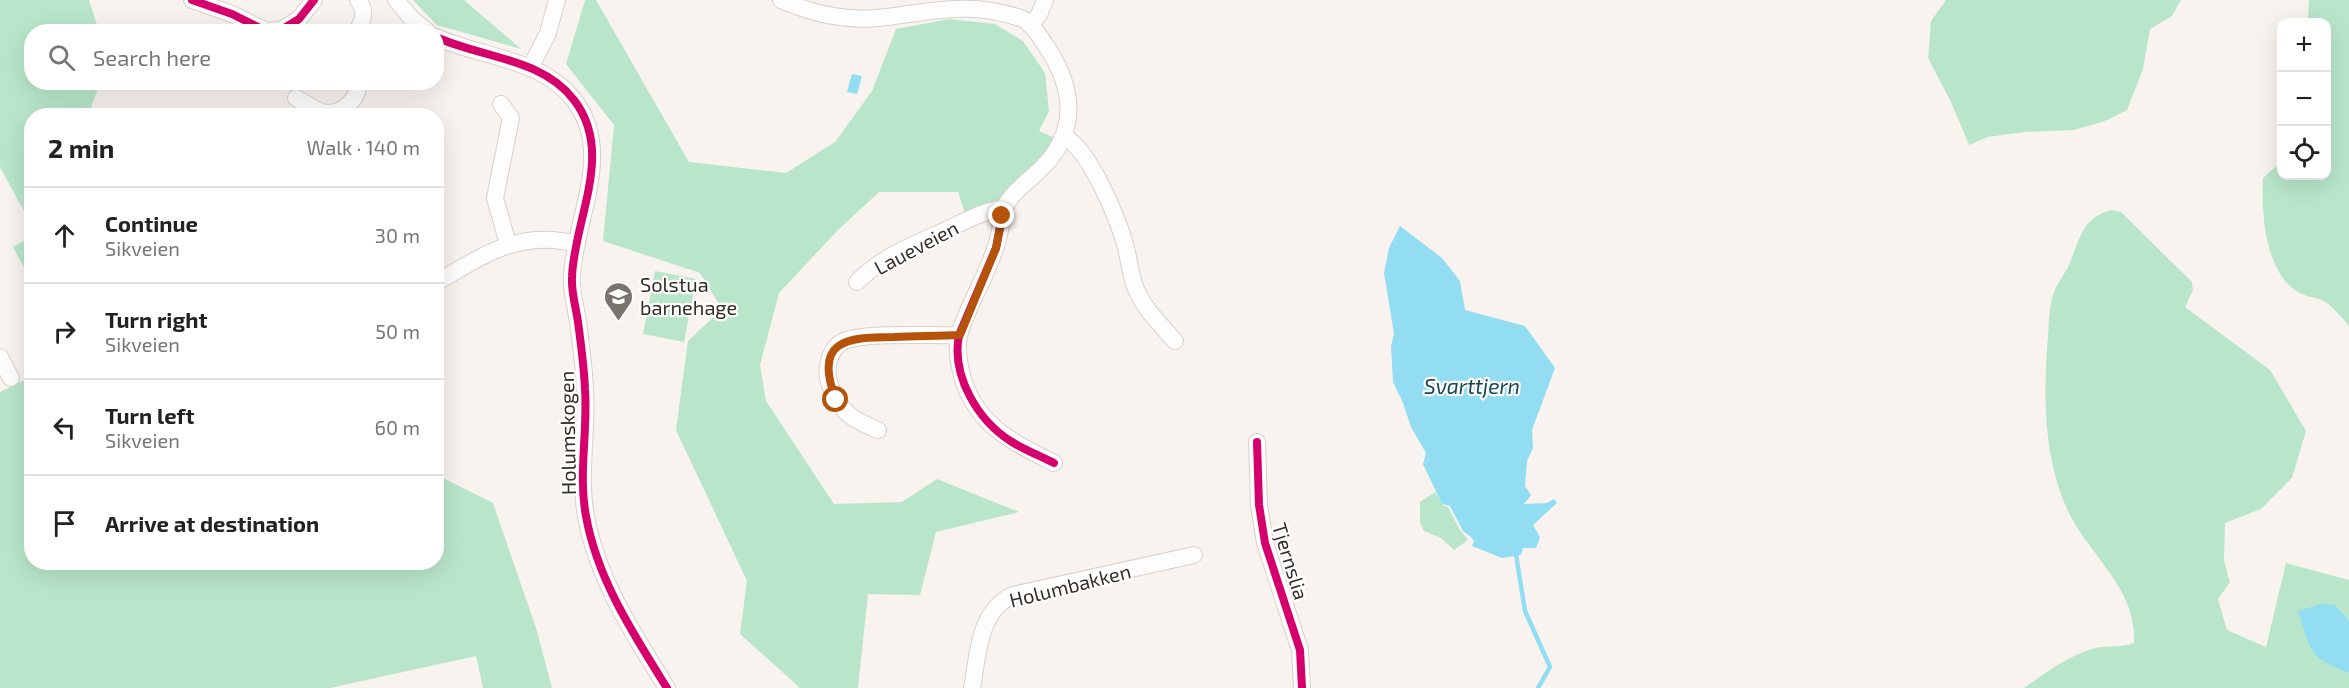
<!DOCTYPE html>
<html lang="en">
<head>
<meta charset="utf-8">
<style>
	:root { --surface:#fff; --page:#f2f2f2; --text:#222; --muted:#767676; --line:#e0e0e0 }
	body { margin:0; font-family:"Exo 2",sans-serif; background:var(--page); color:var(--text) }
	.controls { position:absolute; right:18px; top:18px; display:grid; overflow:hidden; border-radius:12px; box-shadow:0 6px 24px #0002 }
	.controls button { width:54px; height:54px; display:grid; place-items:center; padding:0; border:0; border-bottom:2px solid var(--line); background:var(--surface); color:var(--text); font:30px sans-serif }
	.stop { position:absolute; width:18px; height:18px; margin:-14px; border:4px solid #b45309; border-radius:50%; background:#fff }
	.stop.end { background:#b45309; border-color:#fff; box-shadow:0 2px 6px #0008 }
	.list { margin:0; padding:0; list-style:none }
	h2 { display:flex; justify-content:space-between; align-items:center; height:78px; margin:0; padding:0 24px; font-size:26px }
	h2 small { font-size:20px; font-weight:400; color:var(--muted) }
	.list li { display:grid; grid-template-columns:39px 1fr auto; gap:18px; align-items:center; box-sizing:border-box; height:96px; padding:0 24px; border-top:2px solid var(--line) }
	.list b { display:block; font-size:22px; white-space:nowrap }
	.list p { margin:0; font-size:20px; white-space:nowrap; color:var(--muted) }
	.list em { font-size:20px; font-style:normal; color:var(--muted) }
	.icon { flex:none; width:33px; height:33px; fill:none; stroke:currentColor; stroke-width:2; stroke-linecap:round; stroke-linejoin:round }
	.map { position:relative; flex:none; width:2349px; height:688px; overflow:hidden }
	.search { position:absolute; background:var(--surface); box-shadow:0 6px 24px #0002; left:24px; top:24px; width:420px; height:66px; display:flex; align-items:center; gap:15px; box-sizing:border-box; padding:0 21px; border-radius:24px; color:var(--muted); font-size:22px }
	.panel { position:absolute; background:var(--surface); box-shadow:0 6px 24px #0002; left:24px; top:108px; width:420px; height:462px; border-radius:24px }
	.map>svg:first-child { display:block }
	.green { fill:#b9e6ca }
	.water { fill:#92ddf2 }
	.lines { fill:none; stroke-linecap:round; stroke-linejoin:round }
	.stream { stroke:#92ddf2; stroke-width:4.5 }
	.minor-casing { stroke:#d7d1cb; stroke-width:18 }
	.minor { stroke:#fefdfd; stroke-width:16 }
	.cycleway-casing { stroke:#fff; stroke-width:11 }
	.cycleway { stroke:#d6006c; stroke-width:8 }
	.route { stroke:#b45309; stroke-width:8 }
	.labels { text-anchor:middle; dominant-baseline:central; stroke-width:4.5; stroke-linejoin:round; paint-order:stroke }
	.street-label { font-size:20px; fill:#362e26; stroke:#fff }
	.poi-label { font-size:20px; fill:#362e26; stroke:#fff; text-anchor:start }
	.water-label { font-size:21px; font-style:italic; fill:#164654; stroke:#fff }
</style>
</head>
<body>
<div class="map">
<svg width="2349" height="688" viewBox="0 0 2349 688">
	<rect width="100%" height="100%" fill="#f8f3ef"/>
	<g class="green">
		<polygon points="0,0 89,0 99,31 32,32 32,82 100,83 88,115 32,116 31,224 0,167"/>
		<polygon points="413,0 464,0 521,49 437,25"/>
		<polygon points="585,0 596,0 689,162 786,173 835,142 872,91 896,29 949,19 995,24 1023,41 1045,73 1049,111 1039,131 1062,141 1007,198 966,217 958,192 879,192 837,231 779,293 760,365 766,401 834,504 902,502 937,479 1019,512 936,532 920,595 868,594 858,688 800,688 740,634 747,581 676,430 688,341 722,309 700,273 603,241 614,125 566,64"/>
		<polygon points="1946,0 2181,0 2172,16 2150,29 2143,69 2127,110 2105,121 2074,130 2024,132 1988,137 1969,145 1951,102 1928,58 1931,21"/>
		<path d="M 2309,0 L 2349,0 L 2349,326 C 2342,318 2332,305 2322,300 C 2315,297 2307,297 2300,293 C 2265,275 2261,213 2263,178 L 2281,162 L 2282,176 L 2326,176 L 2326,22 L 2308,22 Z"/>
		<path d="M 2112,210 L 2121,212 L 2192,282 L 2193,290 L 2185,307 L 2270,370 L 2306,431 L 2292,478 L 2261,509 L 2225,523 L 2224,561 L 2230,582 L 2218,599 L 2227,630 L 2266,647 L 2286,563 L 2349,580 L 2349,688 L 2024,688 C 2044,674 2065,658 2089,650 C 2105,644 2117,649 2134,643 C 2134,635 2134,627 2132,620 C 2127,586 2089,550 2072,519 C 2043,464 2043,396 2048,336 C 2049,323 2049,308 2053,295 C 2056,286 2063,276 2068,267 C 2080,241 2080,218 2112,210 Z"/>
		<polygon points="31,237 31,281 13,247"/>
		<polygon points="655,271 696,279 684,342 643,334"/>
		<polygon points="31,377 32,562 436,562 437,475 493,503 537,631 552,688 483,688 476,656 330,688 0,688 0,392"/>
		<polygon points="1435,492 1444,506 1448,507 1460,530 1468,540 1454,550 1441,538 1424,531 1420,522 1420,502"/>
	</g>
	<g class="water">
		<polygon points="852,74 862,76 857,94 847,92"/>
		<polygon points="1400,226 1442,258 1460,281 1465,310 1525,326 1555,368 1532,430 1533,448 1527,461 1525,486 1531,495 1524,504 1547,503 1554,499 1557,503 1533,525 1540,537 1536,548 1523,548 1521,555 1502,558 1472,546 1474,541 1470,536 1463,531 1450,506 1442,504 1423,464 1426,453 1411,427 1403,403 1393,382 1391,346 1394,334 1384,273 1389,248"/>
		<path d="M 2321,604 L 2335,605 L 2349,621 L 2349,673 C 2307,656 2312,653 2298,611 Z"/>
	</g>
	<g class="lines">
		<polyline class="stream" points="1516,555 1525,611 1550,667 1538,688"/>
		<defs>
			<g id="minor">
				<polyline points="192,0 232,14 266,31 281,30 299,19 314,0"/>
				<polyline points="396,0 412,19 428,32"/>
				<path d="M 781,0 C 811,13 846,21 878,18 C 932,12 970,0 1023,19 C 1033,25 1040,36 1046,46 C 1069,80 1079,119 1053,155 C 1041,173 1021,183 1009,200 C 1001,210 1002,223 999,235 C 997,245 993,255 989,265 C 980,287 965,313 959,336 C 956,349 959,363 962,376 C 976,425 1012,442 1054,463"/>
				<polyline points="1030,25 1039,15 1045,0"/>
				<path d="M 357,32 C 363,20 367,11 358,0"/>
				<path d="M 436,37 C 482,58 542,58 574,100 C 615,153 574,219 572,277 C 571,292 576,307 578,322 C 581,344 584,367 585,389 C 588,432 578,474 586,516 C 597,579 634,635 667,688"/>
				<polyline points="530,68 548,33 557,0"/>
				<path d="M 296,98 C 304,102 313,109 322,112 C 340,116 359,101 358,82"/>
				<polyline points="501,104 511,118 495,198 508,244"/>
				<path d="M 1064,136 C 1090,151 1116,214 1125,244 C 1129,258 1130,275 1136,289 C 1144,309 1161,325 1175,341"/>
				<path d="M 857,282 C 882,257 912,245 944,231 C 963,222 983,211 1004,208"/>
				<path d="M 436,283 C 483,255 520,229 577,244"/>
				<polyline points="0,357 11,378"/>
				<path d="M 878,430 C 851,419 841,413 830,385 C 824,371 829,348 844,341 C 865,332 933,336 959,335"/>
				<polyline points="1257,442 1259,505 1265,543 1300,650 1302,688"/>
				<path d="M 972,688 C 978,656 978,611 1013,595 L 1194,555"/>
			</g>
		</defs>
		<use href="#minor" class="minor-casing"/>
		<use href="#minor" class="minor"/>
		<defs>
			<g id="cycleway">
				<polyline points="192,0 232,14 266,31 281,30 299,19 314,0"/>
				<path d="M 436,37 C 482,58 542,58 574,100 C 615,153 574,219 572,277 C 571,292 576,307 578,322 C 581,344 584,367 585,389 C 588,432 578,474 586,516 C 597,579 634,635 667,688"/>
				<path d="M 1004,208 L 996,248 L 959,335 C 951,376 978,421 1012,442 C 1025,450 1040,456 1054,463"/>
				<polyline points="1257,442 1259,505 1265,543 1300,650 1302,688"/>
			</g>
		</defs>
		<use href="#cycleway" class="cycleway-casing"/>
		<use href="#cycleway" class="cycleway"/>
	</g>
	<g class="lines">
		<path class="route" d="M 836,400 C 813,341 845,337 894,337 C 916,336 938,336 960,335 L 996,248 L 1002,216"/>
	</g>
	<defs>
		<symbol id="school-pin" viewBox="-11 -11 22 30"><path d="M0 17L-7.5 6A9.5 9.5 0 1 1 7.5 6Z" fill="#7a736c" stroke="#fff"/><path d="M0-5L7-2L0 1L-7-2ZM-4 1L0 2.5L4 1V4Q0 6-4 4Z" fill="#fff"/></symbol>
	</defs>
	<g fill-rule="evenodd">
		<use href="#school-pin" x="602" y="280" width="33" height="45"/>
	</g>
	<g class="labels">
		<g class="street-label">
			<text transform="translate(916 247) rotate(-28)">Laueveien</text>
			<text transform="translate(567 433) rotate(-91)">Holumskogen</text>
			<text transform="translate(1291 561) rotate(73)">Tjernslia</text>
			<text transform="translate(1070 585) rotate(-14)">Holumbakken</text>
		</g>
		<g class="poi-label">
			<text x="640" y="284">Solstua<tspan x="640" dy="23">barnehage</tspan></text>
		</g>
		<g class="water-label">
			<text x="1472" y="385">Svarttjern</text>
		</g>
	</g>
</svg>
<div class="controls">
<button>+</button>
<button>−</button>
<button><svg class="icon" aria-label="locate" viewBox="0 0 24 24"><circle cx="12" cy="12" r="6"/><path d="M12 2v4M12 18v4M2 12h4M18 12h4"/></svg></button>
</div>
<div class="stop" style="left:836px;top:400px"></div>
<div class="stop end" style="left:1002px;top:216px"></div>
<div class="search"><svg class="icon" aria-label="search" viewBox="0 0 24 24"><circle cx="10" cy="10" r="6"/><path d="M15 15l6 6"/></svg>Search here</div>
<section class="panel">
<h2>2 min<small>Walk · 140 m</small></h2>
<ul class="list">
<li><svg class="icon" aria-label="ahead" viewBox="0 0 24 24"><path d="M12 20V5M6 11l6-6 6 6"/></svg><div><b>Continue</b><p>Sikveien</p></div><em>30 m</em></li>
<li><svg class="icon" aria-label="right" viewBox="0 0 24 24"><path d="M7 20v-9h11M14 6l5 5-5 5"/></svg><div><b>Turn right</b><p>Sikveien</p></div><em>50 m</em></li>
<li><svg class="icon" aria-label="left" viewBox="0 0 24 24"><path d="M17 20v-9H6M10 6l-5 5 5 5"/></svg><div><b>Turn left</b><p>Sikveien</p></div><em>60 m</em></li>
<li><svg class="icon" aria-label="arrive" viewBox="0 0 24 24"><path d="M6 21V4h12l-3 4 3 4H6"/></svg><div><b>Arrive at destination</b></div></li>
</ul>
</section>
</div>
</body>
</html>
